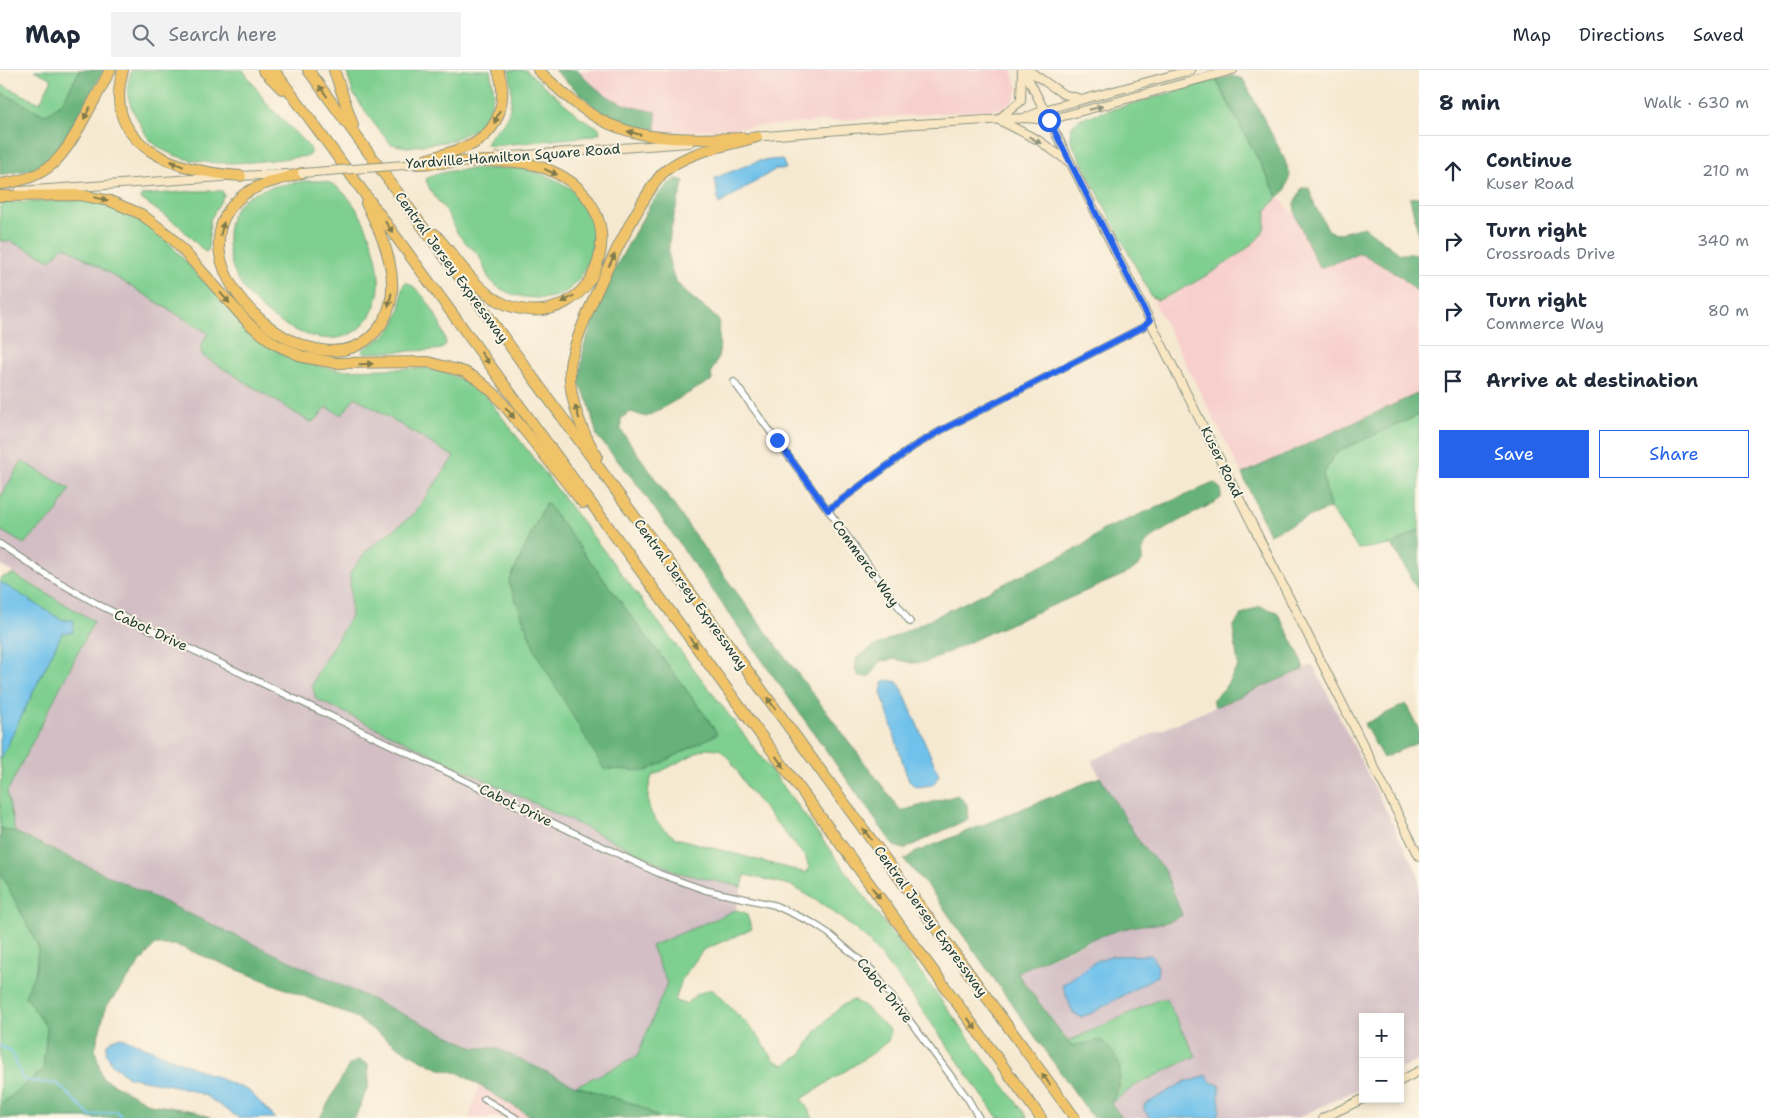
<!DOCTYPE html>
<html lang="en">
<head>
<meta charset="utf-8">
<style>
	:root { --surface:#fff; --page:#f2f2f3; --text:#1f2937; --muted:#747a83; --line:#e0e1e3; --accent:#2563eb }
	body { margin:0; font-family:"Shantell Sans",sans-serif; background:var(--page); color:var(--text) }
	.controls { position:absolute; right:15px; bottom:15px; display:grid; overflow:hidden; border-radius:0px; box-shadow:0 2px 8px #0003 }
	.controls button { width:45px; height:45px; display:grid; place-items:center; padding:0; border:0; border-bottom:1px solid var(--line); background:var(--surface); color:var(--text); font:25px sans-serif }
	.stop { position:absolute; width:15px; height:15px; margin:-11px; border:4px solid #2563eb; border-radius:50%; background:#fff }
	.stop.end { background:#2563eb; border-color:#fff; box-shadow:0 1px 5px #0008 }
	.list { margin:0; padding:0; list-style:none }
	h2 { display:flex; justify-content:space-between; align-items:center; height:65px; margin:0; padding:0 20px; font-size:21px }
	h2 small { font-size:16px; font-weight:400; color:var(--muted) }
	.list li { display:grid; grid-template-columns:32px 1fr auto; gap:15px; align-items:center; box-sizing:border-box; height:70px; padding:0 20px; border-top:1px solid var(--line) }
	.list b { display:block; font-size:19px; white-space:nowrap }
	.list p { margin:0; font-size:16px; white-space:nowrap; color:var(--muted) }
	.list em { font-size:16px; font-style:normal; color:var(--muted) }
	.actions { display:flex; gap:10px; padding:15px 20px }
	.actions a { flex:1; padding:11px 0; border:1px solid var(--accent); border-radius:0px; text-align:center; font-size:18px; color:var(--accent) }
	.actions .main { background:var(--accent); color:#fff }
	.icon { flex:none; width:28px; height:28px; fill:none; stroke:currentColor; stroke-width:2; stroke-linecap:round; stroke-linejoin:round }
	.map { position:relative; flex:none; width:1419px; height:1048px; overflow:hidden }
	header { display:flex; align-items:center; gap:30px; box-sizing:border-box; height:70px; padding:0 25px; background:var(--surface); border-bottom:1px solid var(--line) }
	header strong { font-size:24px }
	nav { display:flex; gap:28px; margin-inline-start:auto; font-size:18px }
	.search { width:350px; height:45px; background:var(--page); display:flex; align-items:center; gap:12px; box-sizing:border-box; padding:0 18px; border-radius:0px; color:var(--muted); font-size:19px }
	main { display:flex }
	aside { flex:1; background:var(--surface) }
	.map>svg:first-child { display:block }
	.built { fill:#f7d0ce }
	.industrial { fill:#d2bec4 }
	.green { fill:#7ecf90; stroke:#4e8662; fill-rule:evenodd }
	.forest { fill:#66b27a; stroke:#427857 }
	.water { fill:#70c1eb; stroke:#487f90 }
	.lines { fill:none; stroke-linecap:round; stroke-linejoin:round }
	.stream { stroke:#70c1eb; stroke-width:2 }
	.street-casing { stroke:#8a9382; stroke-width:8 }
	.secondary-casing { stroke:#8a9382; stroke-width:10 }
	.highway-casing { stroke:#8a9382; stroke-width:12 }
	.street { stroke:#fff; stroke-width:5.5 }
	.secondary { stroke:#f9e7c3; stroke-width:8 }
	.highway { stroke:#f0c369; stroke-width:10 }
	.secondary-bridge-casing { stroke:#8a9382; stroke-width:10; stroke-linecap:butt }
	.secondary-bridge { stroke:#f9e7c3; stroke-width:8 }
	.oneway { fill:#7d794c }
	.oneway2 { fill:#8c927c }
	.route { stroke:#2563eb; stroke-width:6 }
	.labels { text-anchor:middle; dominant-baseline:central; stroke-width:4; stroke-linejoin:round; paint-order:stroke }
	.street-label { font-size:14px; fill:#1f3d34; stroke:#fcf5e5 }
</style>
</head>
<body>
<header>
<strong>Map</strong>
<div class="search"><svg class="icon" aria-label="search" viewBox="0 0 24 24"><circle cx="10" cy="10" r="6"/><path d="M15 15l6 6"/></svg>Search here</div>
<nav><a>Map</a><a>Directions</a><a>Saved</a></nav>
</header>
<main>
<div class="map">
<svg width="1419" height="1048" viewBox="0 0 1419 1048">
	<rect width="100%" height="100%" fill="#fcf5e5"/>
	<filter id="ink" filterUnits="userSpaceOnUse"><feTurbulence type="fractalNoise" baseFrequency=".02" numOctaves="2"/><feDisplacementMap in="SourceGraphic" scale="10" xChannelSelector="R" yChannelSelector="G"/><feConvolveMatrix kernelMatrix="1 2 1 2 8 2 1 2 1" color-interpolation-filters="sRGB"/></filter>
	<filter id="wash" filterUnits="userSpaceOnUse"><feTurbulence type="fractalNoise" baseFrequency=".0096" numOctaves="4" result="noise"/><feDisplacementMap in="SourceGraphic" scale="20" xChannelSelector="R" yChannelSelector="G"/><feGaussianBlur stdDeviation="1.12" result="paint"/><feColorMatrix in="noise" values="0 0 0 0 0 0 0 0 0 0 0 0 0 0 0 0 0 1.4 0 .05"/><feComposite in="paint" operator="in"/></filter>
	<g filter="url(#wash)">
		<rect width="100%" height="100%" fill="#f6e9d1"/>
		<g class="built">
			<polygon points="578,0 1012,0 1018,19 1013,32 1001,39 674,62 656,61 656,42 624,36 592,16"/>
			<polygon points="1278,127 1296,147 1304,160 1319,198 1361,183 1400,206 1419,223 1419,323 1242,404 1151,226 1158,230 1172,225 1222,196 1259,167 1265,156 1266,141"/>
			<polygon points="479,1016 515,1036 533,1048 469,1048"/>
		</g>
		<g class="industrial">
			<polygon points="0,148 105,159 247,286 374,323 478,392 329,625 745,805 736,840 651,876 667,913 637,987 576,1016 496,978 475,978 15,762 7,723 94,552 0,495"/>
			<polygon points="1313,595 1419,806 1419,990 1400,999 1400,947 1363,947 1363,1017 1297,1048 1122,1048 1111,1033 1136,1015 1196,986 1166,929 1160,929 1067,972 1017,902 1099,867 1131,857 1169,853 1164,799 1142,776 1100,707 1092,690"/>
		</g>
		<g class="green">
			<polygon points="34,0 80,0 62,33 45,45 0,22 0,14 40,33 52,9"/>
			<path d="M 132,0 L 243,0 L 267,34 L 311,79 L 309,86 C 262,90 187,106 150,70 C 145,65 142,56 138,50 C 128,33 124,19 132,0 Z"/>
			<polygon points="346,0 490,0 494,22 488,45 477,58 451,71 407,77 391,74 375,55 353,23"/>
			<path d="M 509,0 L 526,0 L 581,48 L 599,58 L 600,63 L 592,66 L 492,76 L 486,74 C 490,63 500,59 505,50 C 514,35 512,16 509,0 Z"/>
			<path d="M 1216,10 L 1278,127 L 1266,141 C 1266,150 1266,159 1260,166 C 1245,185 1181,222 1158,230 L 1151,226 L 1073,75 C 1068,63 1069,54 1082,48 Z"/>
			<path d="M 522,98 C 544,104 571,113 585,133 C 603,159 590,209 562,224 C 551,230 536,228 524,227 C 514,225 501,221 493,213 C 485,206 484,192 477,183 C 471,177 463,171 458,164 C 453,157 451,148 446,141 C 438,130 429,122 426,109 C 447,96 497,99 522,98 Z"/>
			<path d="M 304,111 C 311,111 323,110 330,113 C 363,128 388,200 376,233 C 350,304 261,254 237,208 C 231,196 228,181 228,168 C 228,153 232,140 243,130 C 258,117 284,115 304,111 Z"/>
			<polygon points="195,121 222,121 224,125 210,150 208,181 205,182 177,154 141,129 142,125"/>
			<path d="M 79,130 L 111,135 L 146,154 L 168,172 L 254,265 L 277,281 L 307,294 L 341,300 L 436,298 L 480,318 L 780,712 L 1028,1048 L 998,1048 L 911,924 L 867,869 L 827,837 L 790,815 L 745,805 L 742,817 L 680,803 L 316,629 L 312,616 L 318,601 L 351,546 L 350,503 L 367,480 L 413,445 L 454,387 L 355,327 L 342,345 L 326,337 L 316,350 L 310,352 L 203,286 L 200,278 L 208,263 L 66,177 L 62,177 L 51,190 L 10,171 L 0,171 L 0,133 ZM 546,432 L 708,649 L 717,664 L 646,701 L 536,583 L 509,512 ZM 706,678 L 719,679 L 731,691 L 748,719 L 806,788 L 809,798 L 806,803 L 676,768 C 651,751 642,736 652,706 Z"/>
			<path d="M 406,212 C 426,222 442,253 446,274 L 442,279 L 433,280 L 363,283 L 362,280 C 385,265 394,264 401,234 C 402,226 400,218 406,212 Z"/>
			<polygon points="1419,345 1419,460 1392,475 1358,479 1330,438 1323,405 1336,382"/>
			<polygon points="22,391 70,419 57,442 24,474 0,460 0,428"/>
			<polygon points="13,504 94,551 7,722 15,762 0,758 0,711 2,709 0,690 62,563 73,562 73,551 62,550 0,512 0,508"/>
			<polygon points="0,801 38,876 36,900 25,926 47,958 43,1000 0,1035"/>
			<polygon points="736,840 746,843 752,859 703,880 682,909 675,931 686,934 697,924 712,919 755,962 774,990 784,995 801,985 817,960 841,936 853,930 864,936 891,961 888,971 873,983 802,1029 813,1048 660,1048 638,1035 576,1016 637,987 667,913 651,876"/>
			<polygon points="1160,929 1166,929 1196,986 1136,1015 1111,1033 1120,1017 1101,970 1071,977 1067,972"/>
		</g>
		<g class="forest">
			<polygon points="80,0 104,0 57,83 34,99 0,105 0,22 45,45 62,33"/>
			<path d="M 554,0 L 578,0 C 603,28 619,35 656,42 L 656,61 L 631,54 L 600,42 Z"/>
			<polygon points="1232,6 1243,9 1284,88 1290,105 1285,121 1278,127 1216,10"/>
			<path d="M 677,109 L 684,111 C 676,139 657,189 679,215 C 691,230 707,237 719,251 C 718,274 724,281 711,302 L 712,310 L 646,347 L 631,342 L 621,348 L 621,360 L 713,491 L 901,741 L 958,725 L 967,734 L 968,749 L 904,779 L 894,776 L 637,414 L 597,366 L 588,331 L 579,313 L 584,276 L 607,214 L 625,180 L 650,135 L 668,114 Z"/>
			<polygon points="1302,118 1309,118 1315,136 1329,161 1336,164 1364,157 1400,184 1417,184 1419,181 1419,223 1400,206 1361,183 1319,198 1296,147 1294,134"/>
			<polygon points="1419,127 1419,167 1410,128"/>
			<polygon points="1419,323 1419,345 1336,382 1323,405 1330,438 1269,464 1242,404"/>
			<path d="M 1214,413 L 1221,419 L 1221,428 C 1206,439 1150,463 1144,476 C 1142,481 1142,487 1142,492 L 1130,502 L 991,562 L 927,592 L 912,593 L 895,589 L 881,591 L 869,607 L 859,606 L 855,600 L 857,588 L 871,578 L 1082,476 L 1103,460 Z"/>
			<polygon points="546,432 708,649 717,664 646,701 604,699 536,583 509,512"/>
			<polygon points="1419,460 1419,522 1392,475"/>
			<polygon points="1260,536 1277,542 1299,584 1304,599 1215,637 1212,630 1224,619 1238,596 1233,557 1242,544"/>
			<polygon points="1406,634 1419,660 1419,672 1383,688 1364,654"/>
			<path d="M 1100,707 L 1142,776 L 1164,799 L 1182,845 C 1161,858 1153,852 1131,857 C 1096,865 1049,886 1017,903 L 1071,976 L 1101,970 C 1124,990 1125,1007 1111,1033 L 1122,1048 L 1093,1048 L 930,819 L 904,790 L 914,783 Z"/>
			<polygon points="0,758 15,762 475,978 496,978 576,1016 638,1035 660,1048 533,1048 459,1003 437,998 403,980 353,946 176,875 154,875 106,937 95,979 102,1008 150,1034 193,1041 212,1048 0,1048 0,1035 43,1000 47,958 25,926 36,900 38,876 0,801"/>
			<polygon points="359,990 368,994 369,1014 355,1048 320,1048 349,995"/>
		</g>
		<g class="water">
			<polygon points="782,89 786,99 776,99 719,134 715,108 758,91"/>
			<polygon points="0,512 62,550 74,550 73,562 62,563 0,690"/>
			<polygon points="887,610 897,612 901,617 939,705 933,715 916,717 910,712 906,703 881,622 883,612"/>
			<polygon points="1151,885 1158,896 1157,906 1092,943 1081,947 1073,943 1062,915 1098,890 1111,886"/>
			<polygon points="121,967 249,1021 275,1048 239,1048 204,1025 181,1017 128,1007 112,994 106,983 107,974 113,969"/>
			<path d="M 1203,1006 L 1207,1006 L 1212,1013 L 1218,1014 L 1220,1017 C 1216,1029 1225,1038 1216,1048 L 1150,1048 L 1144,1040 L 1144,1035 L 1186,1011 L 1195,1010 Z"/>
		</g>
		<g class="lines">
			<polyline class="stream" points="0,976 11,981 23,1010 58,1014 90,1046 116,1041 122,1048"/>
		</g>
	</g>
	<g filter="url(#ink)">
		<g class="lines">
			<defs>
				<g id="street">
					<polyline points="734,312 910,552"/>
					<polyline points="828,440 913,377 940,361 1143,257 1150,251"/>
					<polyline points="0,474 48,506 101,536 660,804 705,820 774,835 811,852 828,863 872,900 968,1029 979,1048"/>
					<polyline points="484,1029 516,1048"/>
				</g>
				<g id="secondary">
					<polyline points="1024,0 1419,786"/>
					<polyline points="1028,0 1063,24 1082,29"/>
					<polyline points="1027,47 1044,40 1191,0"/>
					<polyline points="1000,48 1021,31 1022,0"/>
					<polyline points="999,50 1038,70 1069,92"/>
					<polyline points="752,67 916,54 1026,48 1049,50 1233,0"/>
					<polyline points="498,87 689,73"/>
					<polyline points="236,106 287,104"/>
					<polyline points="19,121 222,107"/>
					<polyline points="1400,1011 1419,1001"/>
					<polyline points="1323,1048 1363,1029"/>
				</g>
				<g id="highway">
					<path d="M 123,0 C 100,79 181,102 241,106"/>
					<polyline points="263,0 282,19"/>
					<polyline points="274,0 1041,1048"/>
					<polyline points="308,0 1075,1048"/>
					<polyline points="334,0 353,55"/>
					<path d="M 538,0 C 553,14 568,29 585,40 C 632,74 687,69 742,68"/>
					<path d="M 425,90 C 440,85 458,81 473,74 C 500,59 508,28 498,0"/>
					<path d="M 417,94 C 451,93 506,87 538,96 C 649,130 598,269 507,235 C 476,223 457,188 435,164"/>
					<path d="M 302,103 C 283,109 258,113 242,126 C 159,193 322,340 381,255 C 406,217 384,168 366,133"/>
					<path d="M 0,114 C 47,109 63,89 84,49 C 93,32 102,17 110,0"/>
					<polyline points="0,126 80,125 110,131 141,144 171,167 249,254 275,274 303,287 336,293 428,292 465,302 477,309 496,325 583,433"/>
					<path d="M 597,386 C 581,360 568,327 570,297 C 572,265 642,120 665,101 C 690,80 728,76 757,67"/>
				</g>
			</defs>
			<use href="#street" class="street-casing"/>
			<use href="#secondary" class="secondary-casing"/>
			<use href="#highway" class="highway-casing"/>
			<use href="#street" class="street"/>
			<use href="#secondary" class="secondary"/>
			<use href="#highway" class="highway"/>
			<defs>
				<polyline id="secondary-bridge" points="302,103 417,94"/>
			</defs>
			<use href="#secondary-bridge" class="secondary-bridge-casing"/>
			<use href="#secondary-bridge" class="secondary-bridge"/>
		</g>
		<defs><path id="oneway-solid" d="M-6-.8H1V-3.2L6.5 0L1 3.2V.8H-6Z" transform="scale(1.25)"/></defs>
		<g class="oneway">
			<use href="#oneway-solid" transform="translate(323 21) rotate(-126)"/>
			<use href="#oneway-solid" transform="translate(87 43) rotate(118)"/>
			<use href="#oneway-solid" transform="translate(497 47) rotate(114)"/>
			<use href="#oneway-solid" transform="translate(634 63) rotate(-165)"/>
			<use href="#oneway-solid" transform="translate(177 94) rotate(-157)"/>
			<use href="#oneway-solid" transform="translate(551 102) rotate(24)"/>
			<use href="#oneway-solid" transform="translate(101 129) rotate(13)"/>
			<use href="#oneway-solid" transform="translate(389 157) rotate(54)"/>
			<use href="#oneway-solid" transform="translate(222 159) rotate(-76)"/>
			<use href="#oneway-solid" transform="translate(612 190) rotate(-64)"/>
			<use href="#oneway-solid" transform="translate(225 228) rotate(48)"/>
			<use href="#oneway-solid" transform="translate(568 229) rotate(150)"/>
			<use href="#oneway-solid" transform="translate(390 230) rotate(102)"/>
			<use href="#oneway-solid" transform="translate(485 288) rotate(54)"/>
			<use href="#oneway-solid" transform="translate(366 294) rotate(-1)"/>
			<use href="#oneway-solid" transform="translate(577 342) rotate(-108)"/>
			<use href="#oneway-solid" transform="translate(510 343) rotate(51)"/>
			<use href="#oneway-solid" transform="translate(693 572) rotate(54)"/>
			<use href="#oneway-solid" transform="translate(771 633) rotate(-126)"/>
			<use href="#oneway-solid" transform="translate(780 692) rotate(54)"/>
			<use href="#oneway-solid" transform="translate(867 764) rotate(-126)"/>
			<use href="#oneway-solid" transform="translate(876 823) rotate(54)"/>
			<use href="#oneway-solid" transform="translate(972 954) rotate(54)"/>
			<use href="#oneway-solid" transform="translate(1046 1009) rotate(-126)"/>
		</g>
		<g class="oneway2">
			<use href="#oneway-solid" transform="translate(1096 38) rotate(-14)"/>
			<use href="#oneway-solid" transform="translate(1035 70) rotate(30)"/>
		</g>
	</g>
	<g class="lines" filter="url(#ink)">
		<polyline class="route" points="777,370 828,440 913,377 940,361 1143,257 1150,251 1049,50"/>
	</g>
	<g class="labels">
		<g class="street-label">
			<text transform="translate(513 86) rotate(-4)">Yardville-Hamilton Square Road</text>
			<text transform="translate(452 197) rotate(54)">Central Jersey Expressway</text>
			<text transform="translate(1222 392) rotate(64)">Kuser Road</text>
			<text transform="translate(866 493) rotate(54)">Commerce Way</text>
			<text transform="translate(691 524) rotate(54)">Central Jersey Expressway</text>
			<text transform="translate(151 560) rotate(25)">Cabot Drive</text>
			<text transform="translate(516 735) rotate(26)">Cabot Drive</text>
			<text transform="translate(931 851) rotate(54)">Central Jersey Expressway</text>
			<text transform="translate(885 920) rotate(51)">Cabot Drive</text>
		</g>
	</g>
</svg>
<div class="controls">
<button>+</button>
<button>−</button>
</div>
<div class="stop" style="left:1049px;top:50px"></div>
<div class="stop end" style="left:777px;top:370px"></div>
</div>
<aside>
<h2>8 min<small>Walk · 630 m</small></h2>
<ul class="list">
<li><svg class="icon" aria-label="ahead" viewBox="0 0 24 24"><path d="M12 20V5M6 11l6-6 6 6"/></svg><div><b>Continue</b><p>Kuser Road</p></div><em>210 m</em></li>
<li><svg class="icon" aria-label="right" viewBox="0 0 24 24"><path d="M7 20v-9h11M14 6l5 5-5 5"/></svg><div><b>Turn right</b><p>Crossroads Drive</p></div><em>340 m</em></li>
<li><svg class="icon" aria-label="right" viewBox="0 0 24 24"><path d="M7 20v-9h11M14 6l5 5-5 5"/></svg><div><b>Turn right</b><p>Commerce Way</p></div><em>80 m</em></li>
<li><svg class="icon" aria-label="arrive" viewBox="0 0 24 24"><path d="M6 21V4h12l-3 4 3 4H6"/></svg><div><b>Arrive at destination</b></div></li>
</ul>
<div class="actions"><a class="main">Save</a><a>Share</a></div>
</aside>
</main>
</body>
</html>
